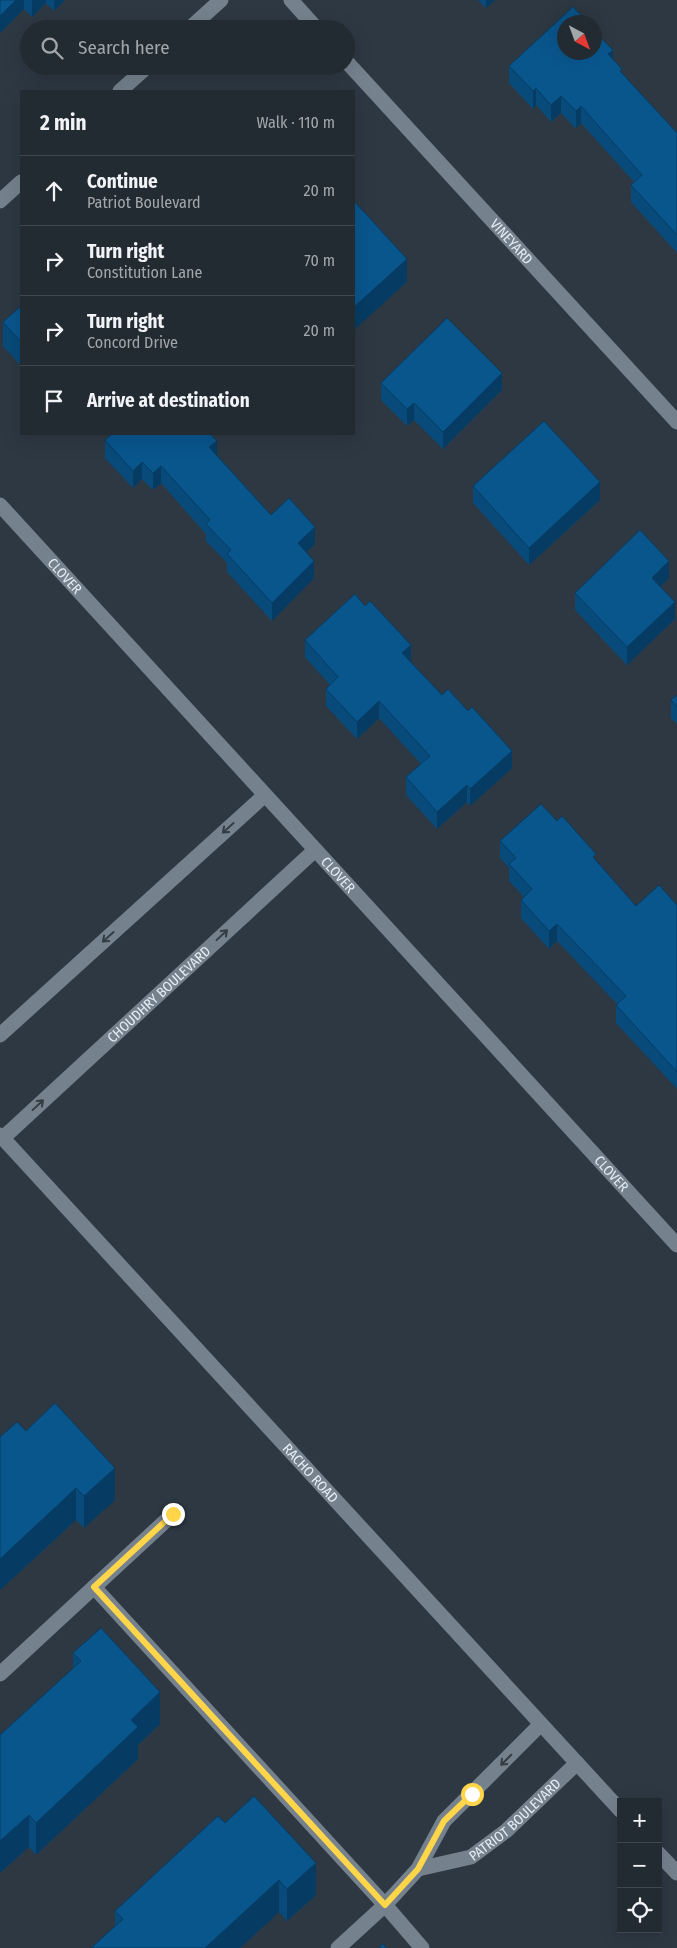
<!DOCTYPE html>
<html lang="en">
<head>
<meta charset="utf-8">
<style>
	:root { --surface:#222a32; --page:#2a323a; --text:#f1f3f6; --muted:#a2a7ac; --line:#3f464d }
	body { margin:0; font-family:"Fira Sans Condensed",sans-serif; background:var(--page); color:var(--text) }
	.controls { position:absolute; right:15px; bottom:15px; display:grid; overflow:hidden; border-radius:0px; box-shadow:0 5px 20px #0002 }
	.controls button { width:45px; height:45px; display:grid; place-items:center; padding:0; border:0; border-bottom:1px solid var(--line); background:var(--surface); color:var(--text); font:25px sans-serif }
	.compass { position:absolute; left:557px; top:15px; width:45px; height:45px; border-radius:50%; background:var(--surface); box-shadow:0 5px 20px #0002; rotate:139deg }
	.stop { position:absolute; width:15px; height:15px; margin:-11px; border:4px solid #ffd54a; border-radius:50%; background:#fff }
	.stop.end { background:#ffd54a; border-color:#fff; box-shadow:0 1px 5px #0008 }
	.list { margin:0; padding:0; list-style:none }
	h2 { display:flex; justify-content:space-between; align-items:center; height:65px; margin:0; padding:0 20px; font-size:21px }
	h2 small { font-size:16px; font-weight:400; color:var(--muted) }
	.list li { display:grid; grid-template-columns:32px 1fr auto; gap:15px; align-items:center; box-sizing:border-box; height:70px; padding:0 20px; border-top:1px solid var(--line) }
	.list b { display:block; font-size:19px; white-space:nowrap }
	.list p { margin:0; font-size:16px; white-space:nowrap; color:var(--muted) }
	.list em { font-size:16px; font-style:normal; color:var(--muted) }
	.icon { flex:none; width:28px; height:28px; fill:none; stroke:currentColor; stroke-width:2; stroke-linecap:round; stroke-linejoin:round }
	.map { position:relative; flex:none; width:677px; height:1948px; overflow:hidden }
	.search { position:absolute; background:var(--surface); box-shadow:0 5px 20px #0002; left:20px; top:20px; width:335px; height:55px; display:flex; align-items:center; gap:12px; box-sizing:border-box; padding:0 18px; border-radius:28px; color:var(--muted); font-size:19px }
	.panel { position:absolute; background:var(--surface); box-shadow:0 5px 20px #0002; left:20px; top:90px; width:335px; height:345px; border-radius:0px }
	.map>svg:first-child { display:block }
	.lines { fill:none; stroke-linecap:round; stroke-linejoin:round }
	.minor { stroke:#75828e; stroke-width:15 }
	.wall { fill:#084a79 }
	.shaded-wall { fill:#063c63 }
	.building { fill:#09568d; stroke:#063c63 }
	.oneway { stroke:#353d44 }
	.route { stroke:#ffd54a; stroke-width:6 }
	.labels { text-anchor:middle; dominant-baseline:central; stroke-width:4; stroke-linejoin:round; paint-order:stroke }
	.street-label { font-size:14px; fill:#e5ecf3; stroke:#1a1f24 }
</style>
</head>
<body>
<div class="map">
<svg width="677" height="1948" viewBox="0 0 677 1948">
	<rect width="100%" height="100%" fill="#2d3843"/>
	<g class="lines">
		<g class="minor">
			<polyline points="291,0 317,29"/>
			<polyline points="189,29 221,0"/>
			<path id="s1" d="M 346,61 L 677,422"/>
			<polyline points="120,91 148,66"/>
			<polyline points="0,201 21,182"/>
			<path id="s2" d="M 0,505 L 677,1245"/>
			<polyline points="0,1035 265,795"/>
			<path id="s3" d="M 0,1135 L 621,1811"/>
			<path id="s4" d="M 3,1138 L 315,850"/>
			<polyline points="94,1587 385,1905 422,1948"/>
			<polyline points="0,1674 173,1514"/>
			<polyline points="658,1853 677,1873"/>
			<path id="s5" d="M 418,1869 L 471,1857 L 506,1831 L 577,1763"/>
			<polyline points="338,1948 385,1905 418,1869 444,1821 540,1725"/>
		</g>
	</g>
	<g class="wall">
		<polygon points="0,0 65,0 54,11 46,3 32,17 24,9 0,33"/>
		<polygon points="478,0 495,0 486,8"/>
		<polygon points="613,59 622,73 677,133 677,253 631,202 631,185 634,182 581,123 576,129 561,113 551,122 536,105 533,109 509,83 509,66"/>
		<polygon points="21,306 21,366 3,346 3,322"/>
		<polygon points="381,383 502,390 443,449 414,420 407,426 381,400"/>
		<polygon points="105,440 217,455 271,515 315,544 306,552 314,578 272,621 227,572 227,563 206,541 206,534 161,483 153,490 142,479 133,488 105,458"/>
		<polygon points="473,486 600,500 529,565 473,503"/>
		<polygon points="669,578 660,587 675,619 627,665 575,610 575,593"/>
		<polygon points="305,640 411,662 512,768 470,806 467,802 437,829 406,795 406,777 421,764 379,718 357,739 326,706 326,689 330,685 305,657"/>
		<polygon points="677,695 677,724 671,718 671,700"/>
		<polygon points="557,821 596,861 636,906 677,905 677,1089 616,1023 616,1005 617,1004 557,941 549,949 521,918 521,900 524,897 509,881 509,868 500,858 500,841"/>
		<polygon points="26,1431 115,1500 84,1528 76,1520 0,1590 0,1437"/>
		<polygon points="73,1653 160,1724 138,1745 138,1759 36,1855 29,1847 0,1873 73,1669"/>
		<polygon points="225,1823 316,1895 287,1921 279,1912 240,1948 91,1948 115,1926 115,1911"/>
	</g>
	<g class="shaded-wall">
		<polygon points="16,0 24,0 24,9 0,33 0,16"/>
		<polygon points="32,0 46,0 46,3 32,17"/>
		<polygon points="54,0 65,0 54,11"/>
		<polygon points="486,0 495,0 486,8"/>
		<polygon points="613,50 613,68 608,54"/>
		<polygon points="536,88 536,105 533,109 533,91"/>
		<polygon points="561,96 561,113 551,122 551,105"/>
		<polygon points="581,106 581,123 576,129 576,111"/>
		<polygon points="407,259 407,282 354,330 354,307"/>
		<polygon points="502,373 502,390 443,449 443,432"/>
		<polygon points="414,403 414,420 407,426 407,409"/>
		<polygon points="217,441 217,458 209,447"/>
		<polygon points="142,462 142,479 133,488 133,471"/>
		<polygon points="161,466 161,483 153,490 153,473"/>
		<polygon points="600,482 600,500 529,565 529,548"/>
		<polygon points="315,527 315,544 298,560 298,543"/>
		<polygon points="314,561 314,578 272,621 272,603"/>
		<polygon points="669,561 669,578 652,595 652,578"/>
		<polygon points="675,602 675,619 627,665 627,647"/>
		<polygon points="411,645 411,662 402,653"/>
		<polygon points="379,701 379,718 357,739 357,722"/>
		<polygon points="512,751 512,768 470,806 470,789"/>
		<polygon points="467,785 467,802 437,829 437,812"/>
		<polygon points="557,924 557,941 549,949 549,931"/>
		<polygon points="115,1468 115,1500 84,1528 84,1496"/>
		<polygon points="76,1488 76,1520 0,1590 0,1559"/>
		<polygon points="160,1692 160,1724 138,1745 138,1759 36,1855 36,1823 131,1720"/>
		<polygon points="29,1815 29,1847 0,1873 0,1841"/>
		<polygon points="316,1863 316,1895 287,1921 287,1889"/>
		<polygon points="279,1880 279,1912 240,1948 205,1948"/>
	</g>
	<g class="building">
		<polygon points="0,0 16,0 0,16"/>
		<polygon points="573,7 587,22 564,22 564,52 594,52 594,31 613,50 608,54 622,69 620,71 677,133 677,235 631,185 642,175 581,106 576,111 561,96 551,105 536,88 533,91 509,66"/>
		<polygon points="354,201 407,259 354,307"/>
		<polygon points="21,306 21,342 3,322"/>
		<polygon points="447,318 502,373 443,432 414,403 407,409 381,383"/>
		<polygon points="544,421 600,482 529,548 473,486"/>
		<polygon points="112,434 210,434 217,441 209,447 271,515 289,498 315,527 298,543 314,561 272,603 227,554 231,550 206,524 210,520 161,466 153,473 142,462 133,471 105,440"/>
		<polygon points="640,530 669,561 652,578 675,602 627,647 575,593"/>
		<polygon points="355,594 365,606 370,601 411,645 402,653 442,695 448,689 468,711 472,707 512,751 470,789 467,785 437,812 406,777 430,756 379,701 357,722 326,689 338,677 305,640"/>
		<polygon points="677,695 677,707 671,700"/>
		<polygon points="541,804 557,821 562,816 596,854 593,857 636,906 659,885 677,905 677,1072 616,1005 626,996 557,924 549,931 521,900 532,889 509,864 516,858 500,841"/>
		<polygon points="55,1403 115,1468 84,1496 76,1488 0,1559 0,1437 17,1422 26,1431"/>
		<polygon points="101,1628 160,1692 131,1720 138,1727 36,1823 29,1815 0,1841 0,1735 81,1661 73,1653"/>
		<polygon points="254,1796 316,1863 287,1889 279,1880 205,1948 91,1948 123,1919 115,1911 218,1816 225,1823"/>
		<polygon points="383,1944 387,1948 379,1948"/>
	</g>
	<defs><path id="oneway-shaft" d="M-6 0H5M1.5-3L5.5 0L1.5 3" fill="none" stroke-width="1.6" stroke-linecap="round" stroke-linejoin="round" transform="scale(1.25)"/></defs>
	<g class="oneway">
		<use href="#oneway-shaft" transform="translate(228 828) rotate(138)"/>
		<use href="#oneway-shaft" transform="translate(222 935) rotate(-43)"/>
		<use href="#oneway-shaft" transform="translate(108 937) rotate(138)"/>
		<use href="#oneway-shaft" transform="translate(38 1105) rotate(-43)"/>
		<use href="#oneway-shaft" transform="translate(506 1760) rotate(135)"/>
	</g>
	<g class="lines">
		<polyline class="route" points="173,1514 94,1587 385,1905 418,1869 444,1821 472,1794"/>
	</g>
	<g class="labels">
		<g class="street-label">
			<text stroke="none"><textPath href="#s1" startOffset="245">VINEYARD</textPath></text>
			<text stroke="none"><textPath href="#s2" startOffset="96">CLOVER</textPath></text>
			<text stroke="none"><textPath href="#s2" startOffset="501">CLOVER</textPath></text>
			<text stroke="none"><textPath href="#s4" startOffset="212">CHOUDHRY BOULEVARD</textPath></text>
			<text stroke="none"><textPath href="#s2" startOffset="906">CLOVER</textPath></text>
			<text stroke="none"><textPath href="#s3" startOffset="459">RACHO ROAD</textPath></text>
			<text stroke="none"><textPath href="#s5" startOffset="112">PATRIOT BOULEVARD</textPath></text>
		</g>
	</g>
</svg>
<div class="controls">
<button>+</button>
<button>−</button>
<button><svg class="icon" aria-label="locate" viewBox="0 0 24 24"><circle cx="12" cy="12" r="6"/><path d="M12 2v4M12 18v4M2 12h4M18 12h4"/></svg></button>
</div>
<svg class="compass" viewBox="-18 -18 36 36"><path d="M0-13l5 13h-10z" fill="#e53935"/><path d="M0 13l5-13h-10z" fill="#a2a7ac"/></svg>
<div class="stop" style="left:472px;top:1794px"></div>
<div class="stop end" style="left:173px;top:1514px"></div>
<div class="search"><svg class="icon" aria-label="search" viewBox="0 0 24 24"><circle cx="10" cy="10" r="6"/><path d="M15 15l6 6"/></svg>Search here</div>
<section class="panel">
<h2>2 min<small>Walk · 110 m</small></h2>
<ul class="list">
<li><svg class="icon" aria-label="ahead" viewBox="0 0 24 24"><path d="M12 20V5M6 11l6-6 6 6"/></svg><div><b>Continue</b><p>Patriot Boulevard</p></div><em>20 m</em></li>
<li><svg class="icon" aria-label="right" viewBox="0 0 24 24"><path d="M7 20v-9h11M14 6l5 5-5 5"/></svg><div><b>Turn right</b><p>Constitution Lane</p></div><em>70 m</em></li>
<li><svg class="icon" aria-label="right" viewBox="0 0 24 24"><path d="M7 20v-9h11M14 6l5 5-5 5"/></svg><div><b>Turn right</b><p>Concord Drive</p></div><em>20 m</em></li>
<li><svg class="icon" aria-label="arrive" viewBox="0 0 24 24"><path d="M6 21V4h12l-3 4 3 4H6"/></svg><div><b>Arrive at destination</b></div></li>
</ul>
</section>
</div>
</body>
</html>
